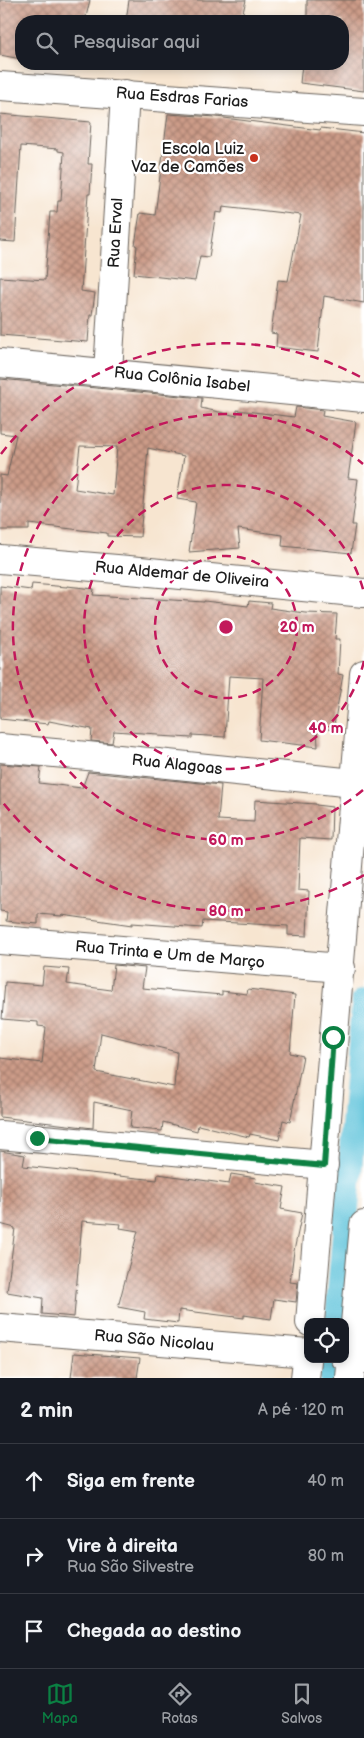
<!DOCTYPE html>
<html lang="pt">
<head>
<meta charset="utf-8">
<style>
	:root { --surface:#171b24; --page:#242831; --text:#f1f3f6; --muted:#9ea1a6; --line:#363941; --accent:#0b8043 }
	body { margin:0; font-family:"Balsamiq Sans",sans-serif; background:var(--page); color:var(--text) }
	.controls { position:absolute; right:15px; bottom:15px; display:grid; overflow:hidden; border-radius:10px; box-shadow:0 2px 8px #0003 }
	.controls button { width:45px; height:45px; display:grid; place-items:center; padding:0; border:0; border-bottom:1px solid var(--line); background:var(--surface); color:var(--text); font:25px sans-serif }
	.stop { position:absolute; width:15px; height:15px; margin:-11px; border:4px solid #0b8043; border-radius:50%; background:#fff }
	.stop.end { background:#0b8043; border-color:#fff; box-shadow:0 1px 5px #0008 }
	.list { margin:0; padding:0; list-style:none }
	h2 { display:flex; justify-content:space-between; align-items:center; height:65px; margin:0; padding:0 20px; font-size:21px }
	h2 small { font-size:16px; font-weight:400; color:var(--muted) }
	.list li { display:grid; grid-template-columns:32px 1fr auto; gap:15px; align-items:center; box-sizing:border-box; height:75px; padding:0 20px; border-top:1px solid var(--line) }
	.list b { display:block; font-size:19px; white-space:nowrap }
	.list p { margin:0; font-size:16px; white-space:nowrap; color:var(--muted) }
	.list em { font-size:16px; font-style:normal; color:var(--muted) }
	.icon { flex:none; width:28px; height:28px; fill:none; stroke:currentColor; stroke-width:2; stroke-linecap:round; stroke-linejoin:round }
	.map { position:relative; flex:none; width:364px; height:1378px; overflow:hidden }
	.search { position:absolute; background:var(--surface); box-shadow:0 2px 8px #0003; left:15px; right:15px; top:15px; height:55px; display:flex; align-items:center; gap:12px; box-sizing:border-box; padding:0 18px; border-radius:20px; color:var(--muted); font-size:19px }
	.sheet { height:290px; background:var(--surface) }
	nav { display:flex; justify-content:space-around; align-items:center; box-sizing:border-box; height:70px; border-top:1px solid var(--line); background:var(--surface); font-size:14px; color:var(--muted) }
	nav a { display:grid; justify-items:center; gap:2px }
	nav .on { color:var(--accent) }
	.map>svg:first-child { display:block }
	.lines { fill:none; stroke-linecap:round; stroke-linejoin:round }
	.canal { stroke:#5cc2da; stroke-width:25 }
	.building { fill:url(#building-cross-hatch); fill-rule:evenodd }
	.minor-casing { stroke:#69625b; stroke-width:30 }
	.major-casing { stroke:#69625b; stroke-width:30 }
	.minor { stroke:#fff; stroke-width:28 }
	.major { stroke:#fff; stroke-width:28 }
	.route { stroke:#0b8043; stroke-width:6 }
	.ring { fill:none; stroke:#c2185b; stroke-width:2.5; stroke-dasharray:9 6 }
	.poi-dot { fill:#c8321e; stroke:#fff; stroke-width:2 }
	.labels { text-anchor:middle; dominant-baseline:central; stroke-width:4.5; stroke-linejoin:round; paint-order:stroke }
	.street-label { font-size:16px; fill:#1c1c1c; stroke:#fff }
	.poi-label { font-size:16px; fill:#1c1c1c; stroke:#fff; text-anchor:end }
	.centre { fill:#c2185b; stroke:#fff; stroke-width:2.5 }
	.ring-label { font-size:15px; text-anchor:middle; font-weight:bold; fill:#c2185b; stroke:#fff; stroke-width:4.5; stroke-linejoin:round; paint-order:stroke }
</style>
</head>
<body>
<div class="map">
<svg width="364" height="1378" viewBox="0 0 364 1378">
	<defs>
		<pattern id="building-cross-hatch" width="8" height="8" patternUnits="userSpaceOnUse" patternTransform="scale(1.25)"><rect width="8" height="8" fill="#cc9b88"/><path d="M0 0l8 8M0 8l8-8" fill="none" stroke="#a57e6e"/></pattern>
	</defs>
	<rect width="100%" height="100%" fill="#fff"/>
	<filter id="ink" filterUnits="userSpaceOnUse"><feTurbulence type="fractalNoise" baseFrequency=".02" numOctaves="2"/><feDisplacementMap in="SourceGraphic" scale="10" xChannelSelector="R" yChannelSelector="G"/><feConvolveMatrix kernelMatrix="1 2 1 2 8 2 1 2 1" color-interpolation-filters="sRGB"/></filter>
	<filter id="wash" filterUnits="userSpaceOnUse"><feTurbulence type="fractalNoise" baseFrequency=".0096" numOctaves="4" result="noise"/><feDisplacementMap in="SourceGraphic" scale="20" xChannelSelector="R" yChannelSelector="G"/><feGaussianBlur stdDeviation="1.12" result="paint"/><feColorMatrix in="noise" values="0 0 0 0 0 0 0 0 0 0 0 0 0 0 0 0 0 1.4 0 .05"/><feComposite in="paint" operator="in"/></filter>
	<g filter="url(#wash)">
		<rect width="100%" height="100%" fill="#f7e5d0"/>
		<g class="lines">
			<g class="canal">
				<polyline points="337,1322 364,1001"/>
				<polyline points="332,1378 334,1359"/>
			</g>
		</g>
		<g id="blocks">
			<g class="building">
				<polygon points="0,0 90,0 85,21 21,21 21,59 0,55"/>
				<polygon points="129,0 246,0 241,21 126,21"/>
				<polygon points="307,0 364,0 364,91 300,83 302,64 343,64 343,21 307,21"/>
				<polygon points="0,114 91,122 88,164 92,164 90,194 88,194 81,291 95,293 92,315 90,315 88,342 0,335 0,277 45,280 50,212 57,212 58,201 61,201 64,152 58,151 58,149 21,146 15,242 0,241"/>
				<polygon points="168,114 216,117 320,130 321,128 364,133 364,303 324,296 318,352 276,347 277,334 271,333 278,280 288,281 301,215 223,206 222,213 216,212 209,257 200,256 195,281 134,274 137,246 135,245 140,213 155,215"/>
				<path d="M 0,379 L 202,398 L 201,408 L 237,416 L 237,410 L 294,417 L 296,407 L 323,410 L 322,416 L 356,422 L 348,478 L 358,479 L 352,525 L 355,525 L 351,553 L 282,546 L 283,535 L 238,529 L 240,548 L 189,552 L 196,502 L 177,499 L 184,456 L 148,448 L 140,537 L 107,536 L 107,533 L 29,524 L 29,530 L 0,530 L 0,475 L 7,476 L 16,435 L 0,433 ZM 80,446 L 117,447 L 113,495 L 75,489 Z"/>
				<polygon points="32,584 67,587 67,586 94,589 93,595 204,602 204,601 248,606 249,601 271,603 270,608 305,613 337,614 335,639 340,639 338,674 343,675 333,730 317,727 318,747 259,740 263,678 229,676 225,737 192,735 192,738 158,736 158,734 114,731 112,743 91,741 92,729 49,721 48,724 0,719 0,586 31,590"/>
				<polygon points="0,764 41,767 39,783 82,788 88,772 221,785 218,820 254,822 255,800 316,804 316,805 332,807 331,840 300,838 298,890 309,891 307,936 288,935 288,926 203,921 202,928 132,923 132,925 62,915 62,916 38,914 38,924 6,921 7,912 0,911"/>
				<path d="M 114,965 L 145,968 L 142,988 L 222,995 L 222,991 L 247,994 L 248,989 L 295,995 L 290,1053 L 303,1056 L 290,1122 L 283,1120 L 279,1140 L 250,1134 L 249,1137 L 198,1125 L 197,1131 L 163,1122 L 162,1131 L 130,1128 L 132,1110 L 94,1102 L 93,1128 L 0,1117 L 0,1058 L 42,1063 L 46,1027 L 38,1026 L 38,1022 L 2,1019 L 5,982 L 42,985 L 44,967 L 69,969 L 67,984 L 111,990 ZM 101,1033 L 177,1052 L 174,1087 L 96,1072 Z"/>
				<polygon points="0,1151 25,1155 23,1166 157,1180 158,1174 229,1184 231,1174 256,1178 255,1182 285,1187 281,1209 302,1213 294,1251 290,1282 298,1283 296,1302 274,1299 271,1319 244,1315 244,1318 179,1310 178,1323 144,1319 145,1312 118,1307 138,1231 120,1228 121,1224 82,1221 74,1317 42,1314 43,1298 7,1292 15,1228 0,1224"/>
				<polygon points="74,1353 140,1358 137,1378 71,1378"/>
			</g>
		</g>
	</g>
	<g filter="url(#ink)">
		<use href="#blocks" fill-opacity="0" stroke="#69625b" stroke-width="1"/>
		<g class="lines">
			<defs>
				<g id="minor">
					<polyline points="0,86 364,112"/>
					<polyline points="0,363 364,398"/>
					<polyline points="108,372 125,94"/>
					<polyline points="0,559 140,571 364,593"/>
					<polyline points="0,748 109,758 354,783"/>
					<polyline points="0,940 341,968"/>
					<polyline points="0,1135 324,1165"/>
					<polyline points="310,1322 364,674"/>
					<polyline points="305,1378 308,1352"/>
					<polyline points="350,1378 364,1225"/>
				</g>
				<g id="major">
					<polyline points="0,1328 308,1353"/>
					<polyline points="345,1357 364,1359"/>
				</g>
			</defs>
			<use href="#minor" class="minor-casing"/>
			<use href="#major" class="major-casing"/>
			<use href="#minor" class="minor"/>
			<use href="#major" class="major"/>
		</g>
	</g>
	<g class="lines" filter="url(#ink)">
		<polyline class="route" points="37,1138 324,1166 333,1037"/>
	</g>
	<g class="ring">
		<circle cx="226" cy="627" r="71"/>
		<path d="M364 661A142 142 0 1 1 364 593"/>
		<path d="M363 790A213 213 0 1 1 363 464"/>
		<path d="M364 875A284 284 0 0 1 1 800M1 454A284 284 0 0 1 364 379"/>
	</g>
	<circle class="poi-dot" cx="254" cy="158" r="5"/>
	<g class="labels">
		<g class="street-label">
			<text transform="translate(182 98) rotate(4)">Rua Esdras Farias</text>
			<text transform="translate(116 233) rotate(-87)">Rua Erval</text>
			<text transform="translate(182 380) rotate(6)">Rua Colônia Isabel</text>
			<text transform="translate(182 575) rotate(5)">Rua Aldemar de Oliveira</text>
			<text transform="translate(177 765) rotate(6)">Rua Alagoas</text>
			<text transform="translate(170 955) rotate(5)">Rua Trinta e Um de Março</text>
			<text transform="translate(154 1341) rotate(5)">Rua São Nicolau</text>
		</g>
		<g class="poi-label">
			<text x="244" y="149">Escola Luiz<tspan x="244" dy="18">Vaz de Camões</tspan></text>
		</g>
	</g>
	<circle cx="226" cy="627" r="8" class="centre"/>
	<g class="ring-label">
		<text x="297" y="632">20 m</text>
		<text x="326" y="733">40 m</text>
		<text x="226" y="845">60 m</text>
		<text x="226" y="916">80 m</text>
	</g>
</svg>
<div class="controls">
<button><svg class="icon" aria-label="locate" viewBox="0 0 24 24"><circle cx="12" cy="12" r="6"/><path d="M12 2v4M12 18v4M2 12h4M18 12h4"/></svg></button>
</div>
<div class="stop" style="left:333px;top:1037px"></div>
<div class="stop end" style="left:37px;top:1138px"></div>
<div class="search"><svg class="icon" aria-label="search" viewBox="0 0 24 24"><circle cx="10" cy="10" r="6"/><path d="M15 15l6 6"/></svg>Pesquisar aqui</div>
</div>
<section class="sheet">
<h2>2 min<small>A pé · 120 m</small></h2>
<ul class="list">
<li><svg class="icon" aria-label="ahead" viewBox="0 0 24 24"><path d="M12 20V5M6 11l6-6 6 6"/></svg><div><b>Siga em frente</b></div><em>40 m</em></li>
<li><svg class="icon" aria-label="right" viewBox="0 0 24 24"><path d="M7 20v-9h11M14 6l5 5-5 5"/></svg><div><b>Vire à direita</b><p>Rua São Silvestre</p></div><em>80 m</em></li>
<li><svg class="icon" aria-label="arrive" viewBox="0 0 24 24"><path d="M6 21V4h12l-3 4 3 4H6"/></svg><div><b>Chegada ao destino</b></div></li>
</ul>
</section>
<nav>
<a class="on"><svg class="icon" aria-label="map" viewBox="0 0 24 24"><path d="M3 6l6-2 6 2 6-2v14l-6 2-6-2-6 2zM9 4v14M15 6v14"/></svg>Mapa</a>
<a><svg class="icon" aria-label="directions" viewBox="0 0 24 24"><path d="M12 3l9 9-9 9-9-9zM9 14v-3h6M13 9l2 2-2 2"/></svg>Rotas</a>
<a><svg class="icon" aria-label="saved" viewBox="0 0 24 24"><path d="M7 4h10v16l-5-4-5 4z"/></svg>Salvos</a>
</nav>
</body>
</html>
